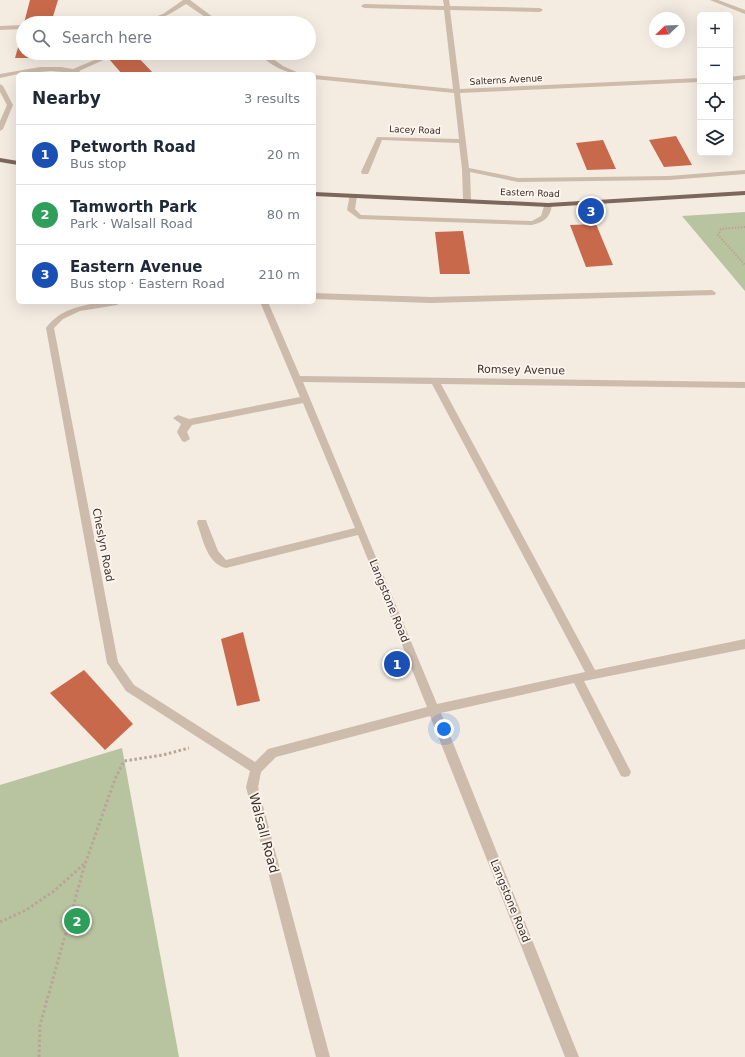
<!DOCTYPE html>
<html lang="en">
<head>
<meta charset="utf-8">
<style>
	:root { --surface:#fff; --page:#f2f2f3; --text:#1f2937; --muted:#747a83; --line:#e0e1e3; --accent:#1f5a5e }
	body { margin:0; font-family:"DejaVu Sans",sans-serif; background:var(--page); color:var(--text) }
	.controls { position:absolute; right:12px; top:12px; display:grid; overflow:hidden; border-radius:6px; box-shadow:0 4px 16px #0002 }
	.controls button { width:36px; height:36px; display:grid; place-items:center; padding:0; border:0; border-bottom:1px solid var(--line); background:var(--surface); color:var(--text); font:20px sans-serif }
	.compass { position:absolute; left:649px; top:12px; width:36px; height:36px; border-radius:50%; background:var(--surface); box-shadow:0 4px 16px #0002; rotate:247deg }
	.you { position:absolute; left:444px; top:729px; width:14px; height:14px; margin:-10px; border:3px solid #fff; border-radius:50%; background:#1a73e8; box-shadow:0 0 0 6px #1a73e833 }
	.badge { display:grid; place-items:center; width:26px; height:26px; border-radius:50%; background:var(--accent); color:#fff; font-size:13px; font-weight:700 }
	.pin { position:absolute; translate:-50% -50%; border:2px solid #fff; box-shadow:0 1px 4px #0006 }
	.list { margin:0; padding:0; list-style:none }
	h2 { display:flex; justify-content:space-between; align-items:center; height:52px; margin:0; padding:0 16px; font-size:17px }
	h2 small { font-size:13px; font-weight:400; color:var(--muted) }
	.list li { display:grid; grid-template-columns:26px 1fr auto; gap:12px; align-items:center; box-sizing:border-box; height:60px; padding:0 16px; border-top:1px solid var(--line) }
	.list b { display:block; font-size:15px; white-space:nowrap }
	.list p { margin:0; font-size:13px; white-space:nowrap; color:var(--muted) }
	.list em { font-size:13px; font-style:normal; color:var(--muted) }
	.icon { flex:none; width:22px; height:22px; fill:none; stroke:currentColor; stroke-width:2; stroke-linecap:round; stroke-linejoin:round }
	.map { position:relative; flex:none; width:745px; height:1057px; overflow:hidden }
	.search { position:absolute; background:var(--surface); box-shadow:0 4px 16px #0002; left:16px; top:16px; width:300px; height:44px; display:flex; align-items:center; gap:10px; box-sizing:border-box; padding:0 14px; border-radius:22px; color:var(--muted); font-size:15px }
	.panel { position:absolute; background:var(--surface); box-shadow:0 4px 16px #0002; left:16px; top:72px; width:300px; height:232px; border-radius:6px }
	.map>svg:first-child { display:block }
	.green { fill:#b8c4a0 }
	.building { fill:#c8694b }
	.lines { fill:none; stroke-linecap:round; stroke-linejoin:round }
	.path-far1 { stroke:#b9a596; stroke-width:2; stroke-dasharray:1.5 1.5; stroke-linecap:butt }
	.path { stroke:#b9a596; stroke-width:3; stroke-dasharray:2.5 2.5; stroke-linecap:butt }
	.minor { fill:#cdbbac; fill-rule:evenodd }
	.major { fill:#7d675c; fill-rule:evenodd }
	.labels { text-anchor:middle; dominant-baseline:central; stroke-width:4; stroke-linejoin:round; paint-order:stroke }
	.far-street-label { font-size:9px; fill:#3b302b; stroke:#fbf5ee }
	.street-label { font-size:11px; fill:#3b302b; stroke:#fbf5ee }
	.near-street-label { font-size:13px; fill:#3b302b; stroke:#fbf5ee }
</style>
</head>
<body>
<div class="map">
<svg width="745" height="1057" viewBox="0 0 745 1057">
	<rect width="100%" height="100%" fill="#f4ebe1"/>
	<g class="green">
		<polygon points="745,212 745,291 682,216"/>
		<polygon points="122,748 179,1057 0,1057 0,785"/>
	</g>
	<g class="building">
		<polygon points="30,0 58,0 51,23 24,23"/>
		<polygon points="23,30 23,53 42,53 41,58 15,58"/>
		<polygon points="120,53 134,53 154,74 122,74 109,59"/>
		<polygon points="676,136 692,165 664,167 649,140"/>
		<polygon points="603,140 616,169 587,170 576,143"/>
		<polygon points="596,224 613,265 586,267 570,225"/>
		<polygon points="463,231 470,274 440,274 435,232"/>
		<polygon points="243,632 260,701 237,706 221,639"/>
		<polygon points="84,670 133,724 105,750 50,693"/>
	</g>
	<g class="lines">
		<polyline class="path-far1" points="745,227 721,229 718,235 745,265"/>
		<g class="path">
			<polyline points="0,922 26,910 54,891 84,864"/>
			<polyline points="39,1057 40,1025 85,864 115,779 124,761 163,755 189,748"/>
		</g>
		<g class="minor">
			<path d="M 183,0 L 190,0 L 221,23 L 214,23 L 186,4 C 170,14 156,23 137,23 L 163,14 Z"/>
			<polygon points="443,0 449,0 450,6 540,8 543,10 540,12 450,10 460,89 700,78 700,82 460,93 469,168 518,178 669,176 745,170 745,174 669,180 518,182 470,172 471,200 467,202 463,200 462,169 459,143 382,140 369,172 368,174 362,174 361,172 377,137 459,139 454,93 314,79 314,75 453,89 444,10 364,8 361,6 364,4 444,6"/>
			<polygon points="710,0 718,0 745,10 745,14"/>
			<polygon points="23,25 23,29 0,30 0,26"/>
			<polygon points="111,53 119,53 79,71 84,74 51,71 18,74 0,78 0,74 40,67 61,67 73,69"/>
			<path d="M 258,53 L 265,53 L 283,66 L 301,74 C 285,74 269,64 258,53 Z"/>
			<polygon points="745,75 745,79 730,81 730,77"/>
			<polygon points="0,84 3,86 13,105 3,129 0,131 0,121 7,105 0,92"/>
			<path d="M 350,194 L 353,194 L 357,196 L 355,209 L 361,215 L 532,221 L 541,216 L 545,203 L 548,203 L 552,205 C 550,218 544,222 532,225 L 359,219 L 347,210 Z"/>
			<polygon points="712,290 716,293 715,295 431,303 314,299 314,293 431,297"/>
			<path d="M 102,302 L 121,302 L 117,305 L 80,311 L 63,319 L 54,328 L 118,662 L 134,685 L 255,762 L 268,749 L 272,748 L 427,707 L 358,535 L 226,568 C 207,564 203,539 197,523 L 198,520 L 206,520 L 207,523 L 218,551 L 226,560 L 355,528 L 303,403 L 192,425 L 187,432 L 190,439 L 185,442 L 182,441 L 177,432 L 181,424 L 173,418 L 178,415 L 189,419 L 300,397 L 260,302 L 268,302 L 300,376 L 745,382 L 745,388 L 441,384 L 595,670 L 745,639 L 745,649 L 584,681 L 631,772 L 629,776 L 625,777 L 621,776 L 574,683 L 441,713 L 579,1057 L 565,1057 L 430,716 L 276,757 L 261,772 L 258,787 L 330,1057 L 316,1057 L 246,787 L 250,771 L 126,691 L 107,663 L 46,328 C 60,309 80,306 102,302 ZM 303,382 L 432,384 L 585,672 L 437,704 Z"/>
		</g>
		<g class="major">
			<polygon points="0,158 18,161 18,165 0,162"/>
			<polygon points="745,191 745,195 548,207 314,196 314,192 548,203"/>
		</g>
	</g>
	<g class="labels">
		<g class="far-street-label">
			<text transform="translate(506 80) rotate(-3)">Salterns Avenue</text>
			<text transform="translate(415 130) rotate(2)">Lacey Road</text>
			<text transform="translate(530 193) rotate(2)">Eastern Road</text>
		</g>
		<g class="street-label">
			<text transform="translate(521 370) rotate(1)">Romsey Avenue</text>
			<text transform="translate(103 545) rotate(79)">Cheslyn Road</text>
			<text transform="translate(389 601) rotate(68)">Langstone Road</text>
			<text transform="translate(510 901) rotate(68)">Langstone Road</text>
		</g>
		<g class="near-street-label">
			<text transform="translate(264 833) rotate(75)">Walsall Road</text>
		</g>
	</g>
</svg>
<div class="controls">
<button>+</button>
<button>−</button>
<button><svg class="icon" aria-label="locate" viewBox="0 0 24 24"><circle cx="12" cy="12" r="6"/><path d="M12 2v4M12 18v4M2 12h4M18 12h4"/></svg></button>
<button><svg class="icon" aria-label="layers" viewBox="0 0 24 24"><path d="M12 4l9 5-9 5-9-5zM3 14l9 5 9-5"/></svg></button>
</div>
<svg class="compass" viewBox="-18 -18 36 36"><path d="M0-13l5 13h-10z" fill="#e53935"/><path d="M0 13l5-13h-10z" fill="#747a83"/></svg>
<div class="you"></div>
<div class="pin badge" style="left:397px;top:664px;background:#1a4fb4">1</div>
<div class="pin badge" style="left:77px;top:921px;background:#2e9e5b">2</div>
<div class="pin badge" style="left:591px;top:211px;background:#1a4fb4">3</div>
<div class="search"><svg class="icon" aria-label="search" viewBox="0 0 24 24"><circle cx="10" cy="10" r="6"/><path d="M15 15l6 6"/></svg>Search here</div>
<section class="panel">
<h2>Nearby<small>3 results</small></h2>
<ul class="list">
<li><span class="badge" style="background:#1a4fb4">1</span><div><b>Petworth Road</b><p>Bus stop</p></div><em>20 m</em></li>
<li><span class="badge" style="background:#2e9e5b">2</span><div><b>Tamworth Park</b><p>Park · Walsall Road</p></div><em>80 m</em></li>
<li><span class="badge" style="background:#1a4fb4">3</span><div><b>Eastern Avenue</b><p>Bus stop · Eastern Road</p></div><em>210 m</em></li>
</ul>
</section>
</div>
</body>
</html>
